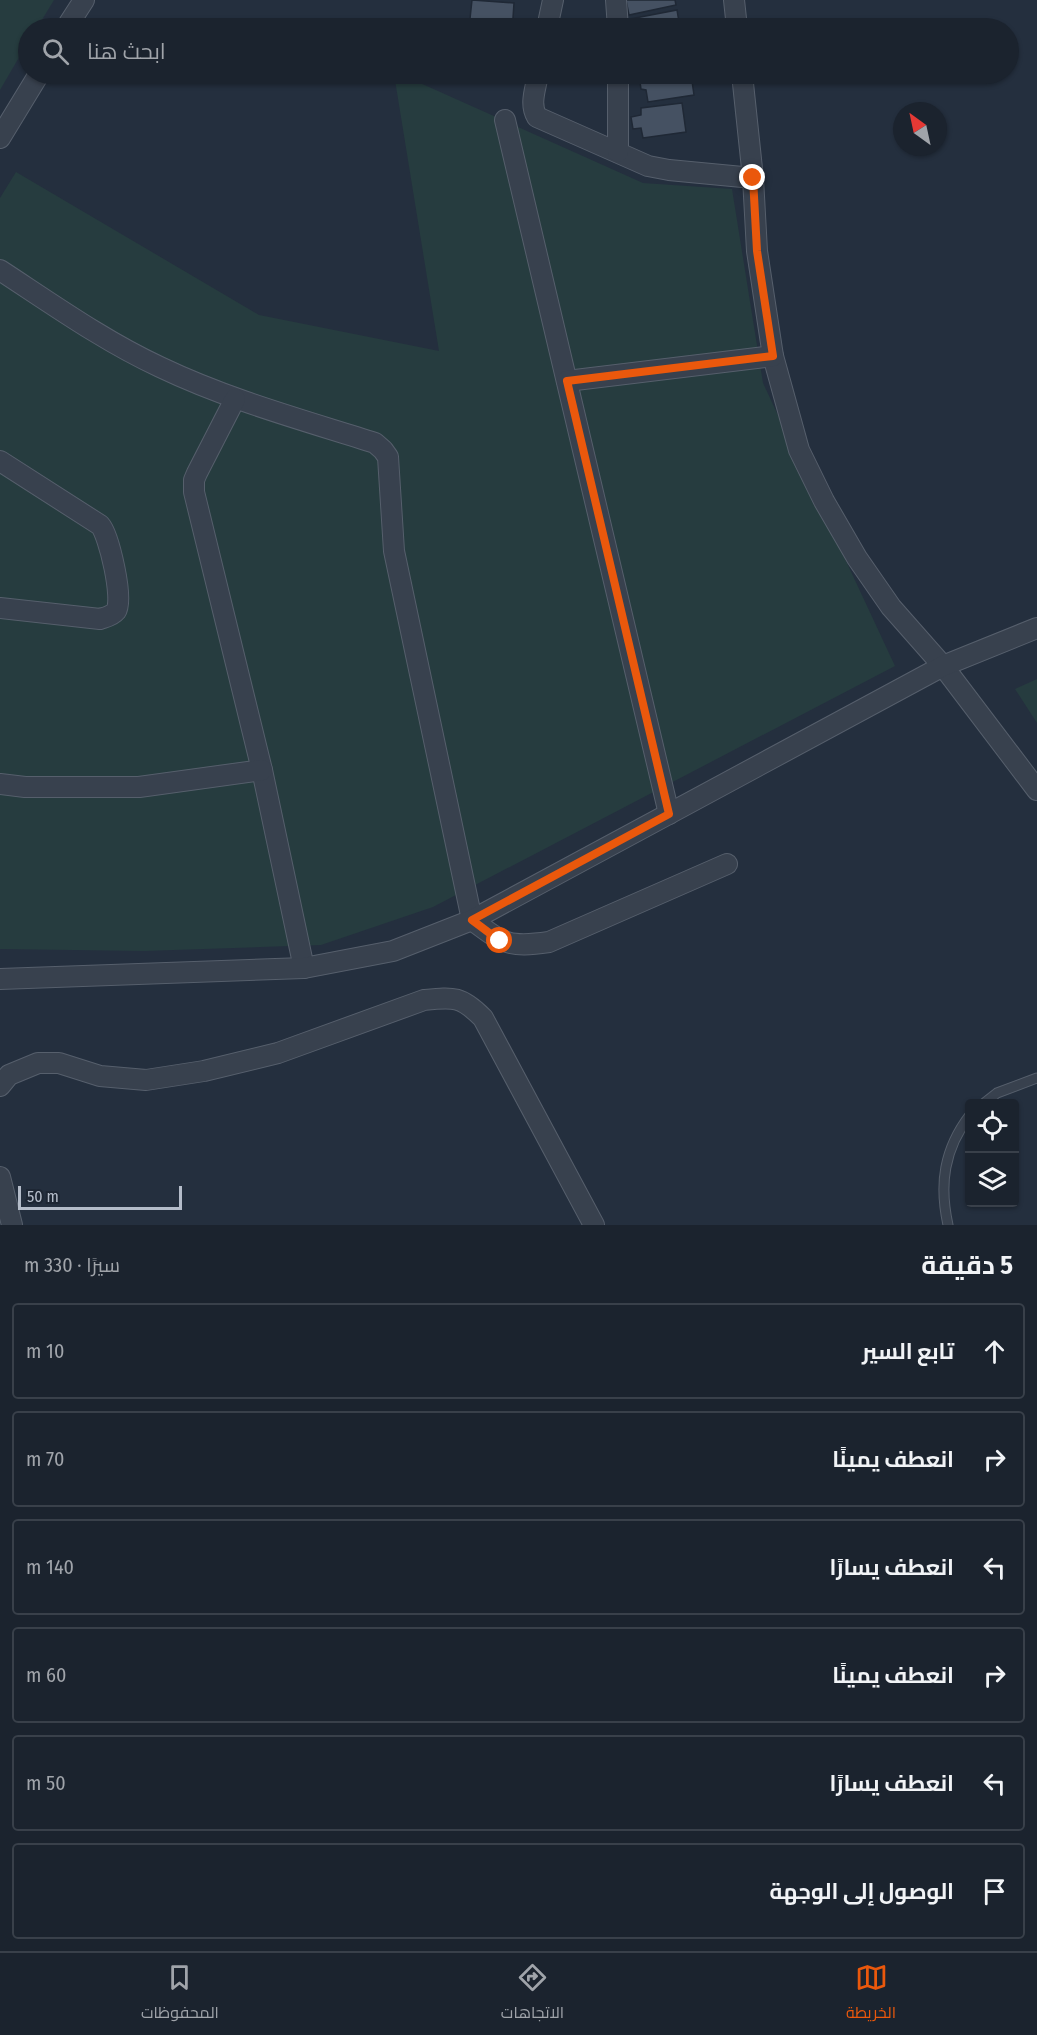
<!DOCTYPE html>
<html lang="ar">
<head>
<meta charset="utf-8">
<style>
	:root { --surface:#1b232e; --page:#282f3a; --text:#f1f3f6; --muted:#a0a4aa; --line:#39404a; --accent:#ea580c }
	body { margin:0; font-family:"Fira Sans Condensed",Cairo,sans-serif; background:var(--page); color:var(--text); direction:rtl }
	.controls { position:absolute; right:18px; bottom:18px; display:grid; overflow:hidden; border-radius:6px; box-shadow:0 2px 4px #0004 }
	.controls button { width:54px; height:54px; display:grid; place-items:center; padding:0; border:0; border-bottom:2px solid var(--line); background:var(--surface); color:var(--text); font:30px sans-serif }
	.compass { position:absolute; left:893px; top:102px; width:54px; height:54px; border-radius:50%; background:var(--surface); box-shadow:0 2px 4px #0004; rotate:327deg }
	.scale { position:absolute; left:18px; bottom:15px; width:164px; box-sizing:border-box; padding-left:6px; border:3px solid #b4bcc9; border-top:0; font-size:16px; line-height:21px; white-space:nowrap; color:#b4bcc9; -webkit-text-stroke:4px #1d2633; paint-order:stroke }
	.stop { position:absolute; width:18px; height:18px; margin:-14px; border:4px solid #ea580c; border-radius:50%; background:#fff }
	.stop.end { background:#ea580c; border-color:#fff; box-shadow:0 2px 6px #0008 }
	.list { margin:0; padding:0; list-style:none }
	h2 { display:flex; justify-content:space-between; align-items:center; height:78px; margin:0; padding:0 24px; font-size:26px }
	h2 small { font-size:20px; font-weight:400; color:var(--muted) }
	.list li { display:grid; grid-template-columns:39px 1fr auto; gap:18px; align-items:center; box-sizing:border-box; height:96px; margin:0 12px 12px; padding:0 12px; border:2px solid var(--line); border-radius:6px }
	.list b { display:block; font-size:22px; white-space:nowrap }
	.list em { font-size:20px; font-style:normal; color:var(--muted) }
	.icon { flex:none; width:33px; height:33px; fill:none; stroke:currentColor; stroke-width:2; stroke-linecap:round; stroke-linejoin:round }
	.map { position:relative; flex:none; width:1037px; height:1225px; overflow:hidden; direction:ltr }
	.search { position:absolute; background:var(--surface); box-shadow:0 2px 4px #0004; left:18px; right:18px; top:18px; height:66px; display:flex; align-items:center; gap:15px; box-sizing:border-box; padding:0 21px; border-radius:33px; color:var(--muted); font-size:22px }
	.sheet { height:726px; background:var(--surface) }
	nav { display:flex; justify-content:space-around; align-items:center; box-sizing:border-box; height:84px; border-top:2px solid var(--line); background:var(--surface); font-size:16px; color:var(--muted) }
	nav a { display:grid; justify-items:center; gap:3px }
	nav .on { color:var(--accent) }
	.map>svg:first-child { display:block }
	.green { fill:#263c3f }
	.building { fill:#455162; stroke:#1f2835; stroke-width:1.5 }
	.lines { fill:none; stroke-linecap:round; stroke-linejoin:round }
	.lane-casing { stroke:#565f6c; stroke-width:11 }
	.street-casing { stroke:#565f6c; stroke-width:22 }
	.lane { stroke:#38414e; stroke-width:9 }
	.street { stroke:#38414e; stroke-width:20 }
	.route { stroke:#ea580c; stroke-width:8 }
</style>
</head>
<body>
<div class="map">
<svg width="1037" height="1225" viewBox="0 0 1037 1225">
	<rect width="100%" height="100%" fill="#242f3e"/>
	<g class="green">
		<polygon points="0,0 54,0 37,28 28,28 28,42 0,90"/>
		<polygon points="394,74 400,74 643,183 732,189 763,383 895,666 433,907 321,945 144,951 0,949 0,198 16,172 259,315 439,351"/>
		<polygon points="1037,679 1037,723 1015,689"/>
	</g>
	<g class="building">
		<polygon points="472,0 514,3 513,18 517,21 516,28 469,28"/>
		<polygon points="626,0 675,0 676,5 629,15"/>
		<polygon points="677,10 680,28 629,28 632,25 630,19"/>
		<polygon points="473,74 507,74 504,83"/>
		<polygon points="645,74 691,74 694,95 648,102 646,90 641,89 640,82 646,81"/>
		<polygon points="682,103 686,132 643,138 641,128 633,129 631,117 641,115 641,108"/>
	</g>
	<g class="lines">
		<defs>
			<g id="lane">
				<polyline points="983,1104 997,1093 1037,1078"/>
				<path d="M 948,1225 C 939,1184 944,1149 970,1115"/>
			</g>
			<g id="street">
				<polyline points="616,0 618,28"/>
				<polyline points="734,0 737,28"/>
				<polyline points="66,28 84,0"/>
				<polyline points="547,28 553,0"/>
				<path d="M 538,74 C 536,88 529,104 537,117 L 648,166 L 669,170 L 753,178"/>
				<polyline points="742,74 753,178 757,251 773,356 799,450 824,501 857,558 891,607 943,666 1037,790"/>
				<polyline points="505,120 669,814"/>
				<polyline points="0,138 39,74"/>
				<polyline points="618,152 618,74"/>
				<path d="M 0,270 C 52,304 104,341 160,367 C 229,400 303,420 375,443 L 383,450 L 388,457 L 394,551 L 472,920 C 504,944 509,948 549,942 L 727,864"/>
				<polyline points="567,381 773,356"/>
				<polyline points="235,399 197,473 194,480 194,492 262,770 304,968"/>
				<path d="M 0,461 L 100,525 C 109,535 124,600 116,611 C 112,616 106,617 100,619 L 0,608"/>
				<polyline points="0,784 25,787 139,787 262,770"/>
				<polyline points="0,979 304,968 393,951 472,920 943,666 1037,628"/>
				<path d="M 0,1086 L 9,1075 L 38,1063 L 59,1063 L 100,1076 L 146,1080 L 204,1071 L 278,1053 L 424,1000 C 454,997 461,996 483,1018 L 594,1225"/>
				<polyline points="0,1177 12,1225"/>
			</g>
		</defs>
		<use href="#lane" class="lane-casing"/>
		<use href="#street" class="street-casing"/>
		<use href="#lane" class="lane"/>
		<use href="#street" class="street"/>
	</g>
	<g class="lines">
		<polyline class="route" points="500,941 472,920 669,814 567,381 773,356 757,251 753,178"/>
	</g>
</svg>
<div class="controls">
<button><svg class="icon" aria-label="locate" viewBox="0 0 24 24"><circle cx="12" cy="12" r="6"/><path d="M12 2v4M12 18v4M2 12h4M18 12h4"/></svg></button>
<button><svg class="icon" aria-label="layers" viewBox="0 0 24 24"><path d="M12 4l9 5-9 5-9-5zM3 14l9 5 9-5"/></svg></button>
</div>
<svg class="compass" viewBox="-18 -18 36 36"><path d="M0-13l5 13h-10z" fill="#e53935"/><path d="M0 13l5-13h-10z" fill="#a0a4aa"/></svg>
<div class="scale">50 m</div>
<div class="stop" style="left:500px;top:941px"></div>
<div class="stop end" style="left:753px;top:178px"></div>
<div class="search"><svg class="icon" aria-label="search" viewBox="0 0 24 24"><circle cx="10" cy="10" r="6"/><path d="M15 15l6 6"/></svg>ابحث هنا</div>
</div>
<section class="sheet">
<h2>5 دقيقة<small>سيرًا · 330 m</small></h2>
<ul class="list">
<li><svg class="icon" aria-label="ahead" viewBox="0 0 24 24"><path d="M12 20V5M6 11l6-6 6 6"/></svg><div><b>تابع السير</b></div><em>10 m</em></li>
<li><svg class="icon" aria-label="right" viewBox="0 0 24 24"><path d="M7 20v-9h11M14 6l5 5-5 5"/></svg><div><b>انعطف يمينًا</b></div><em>70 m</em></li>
<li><svg class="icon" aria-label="left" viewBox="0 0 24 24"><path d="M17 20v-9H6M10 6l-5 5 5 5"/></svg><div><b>انعطف يسارًا</b></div><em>140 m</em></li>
<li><svg class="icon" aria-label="right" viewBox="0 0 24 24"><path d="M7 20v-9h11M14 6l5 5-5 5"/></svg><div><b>انعطف يمينًا</b></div><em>60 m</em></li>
<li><svg class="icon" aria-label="left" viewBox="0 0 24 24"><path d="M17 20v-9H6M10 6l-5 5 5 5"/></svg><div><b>انعطف يسارًا</b></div><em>50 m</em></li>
<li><svg class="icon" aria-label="arrive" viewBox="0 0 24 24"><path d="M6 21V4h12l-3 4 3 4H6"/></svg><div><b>الوصول إلى الوجهة</b></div></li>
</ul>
</section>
<nav>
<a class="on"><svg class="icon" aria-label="map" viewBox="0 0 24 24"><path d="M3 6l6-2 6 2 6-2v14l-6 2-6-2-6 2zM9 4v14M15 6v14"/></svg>الخريطة</a>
<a><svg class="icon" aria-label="directions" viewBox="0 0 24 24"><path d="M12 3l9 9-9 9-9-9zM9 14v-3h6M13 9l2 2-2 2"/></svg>الاتجاهات</a>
<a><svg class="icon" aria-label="saved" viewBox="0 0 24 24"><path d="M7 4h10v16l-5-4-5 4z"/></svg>المحفوظات</a>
</nav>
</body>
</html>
